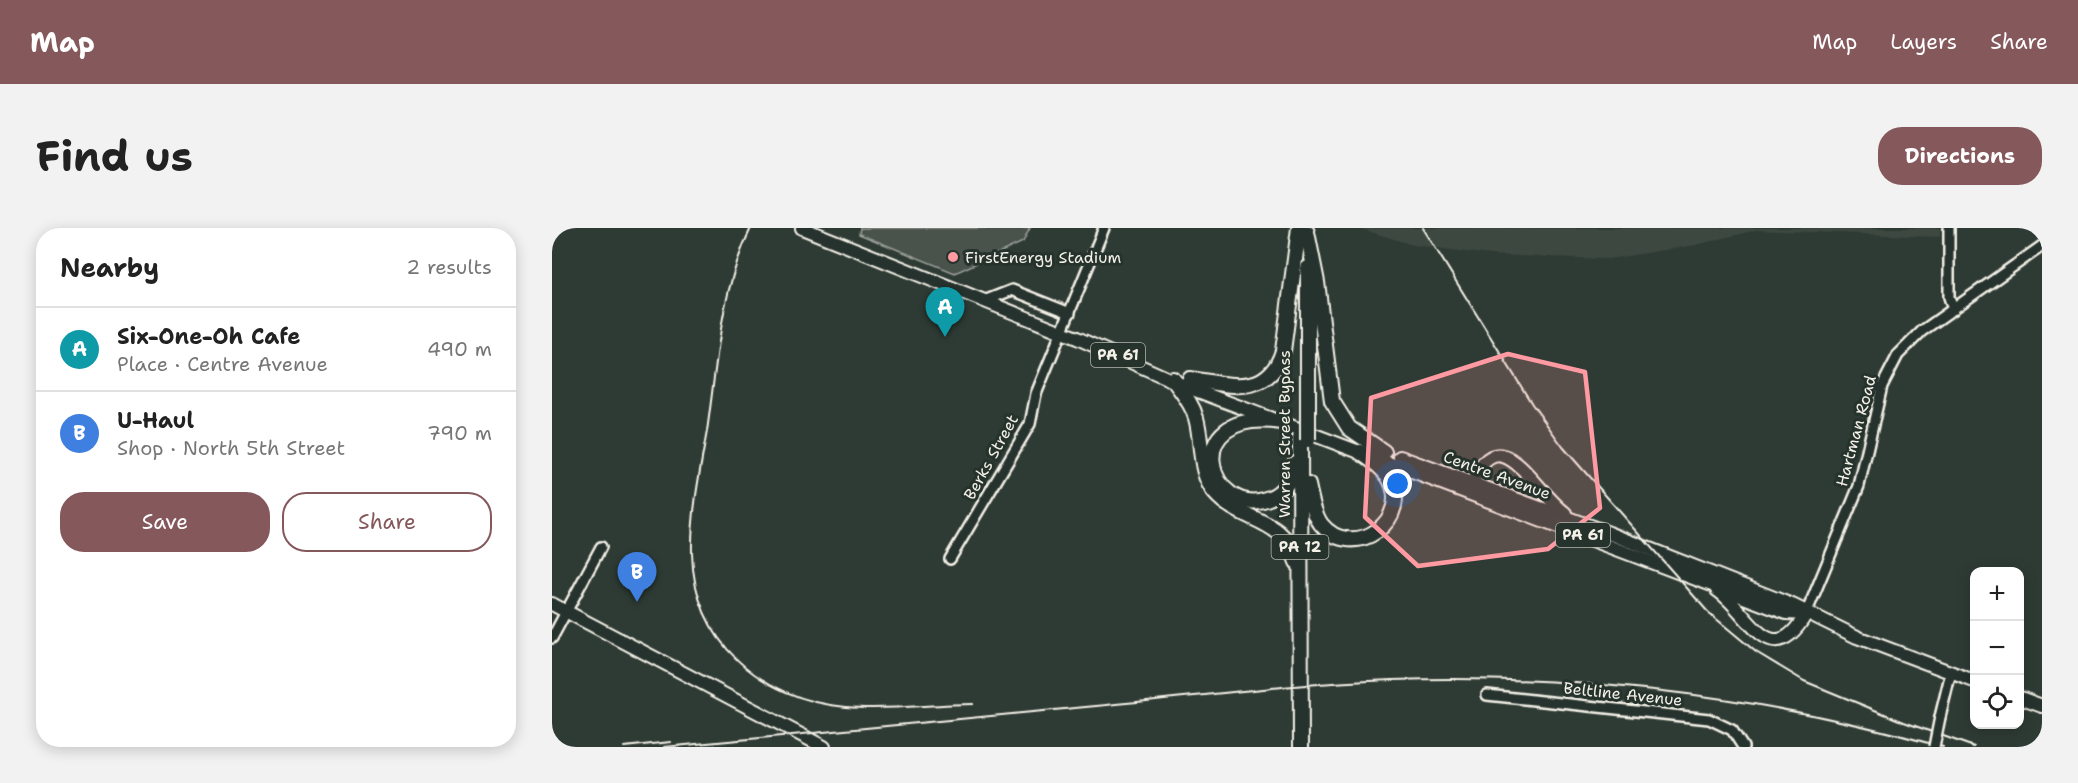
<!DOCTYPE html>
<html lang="en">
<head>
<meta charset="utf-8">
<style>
	:root { --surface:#fff; --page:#f2f2f2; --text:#222; --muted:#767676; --line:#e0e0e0; --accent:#85585c }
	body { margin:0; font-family:"Shantell Sans",sans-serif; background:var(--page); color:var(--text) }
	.controls { position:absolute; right:18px; bottom:18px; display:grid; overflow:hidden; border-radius:12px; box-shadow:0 3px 15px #0003 }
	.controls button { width:54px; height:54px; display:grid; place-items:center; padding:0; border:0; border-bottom:2px solid var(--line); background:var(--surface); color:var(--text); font:30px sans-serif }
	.you { position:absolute; left:846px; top:256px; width:21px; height:21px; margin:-15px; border:4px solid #fff; border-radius:50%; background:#1a73e8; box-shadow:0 0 0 9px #1a73e833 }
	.badge { display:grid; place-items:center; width:39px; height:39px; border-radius:50%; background:var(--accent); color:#fff; font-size:20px; font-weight:700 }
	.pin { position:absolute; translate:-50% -50px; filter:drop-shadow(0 2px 3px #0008) }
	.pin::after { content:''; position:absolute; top:32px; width:21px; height:18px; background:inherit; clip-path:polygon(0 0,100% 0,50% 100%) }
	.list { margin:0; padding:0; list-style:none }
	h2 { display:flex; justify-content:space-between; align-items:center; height:78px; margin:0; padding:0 24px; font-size:26px }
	h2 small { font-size:20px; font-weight:400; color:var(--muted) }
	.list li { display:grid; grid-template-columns:39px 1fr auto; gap:18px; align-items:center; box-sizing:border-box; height:84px; padding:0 24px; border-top:2px solid var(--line) }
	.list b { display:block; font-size:22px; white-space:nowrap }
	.list p { margin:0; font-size:20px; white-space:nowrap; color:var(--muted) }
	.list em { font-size:20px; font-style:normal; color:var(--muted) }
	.actions { display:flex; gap:12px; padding:18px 24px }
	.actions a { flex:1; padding:14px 0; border:2px solid var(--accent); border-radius:24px; text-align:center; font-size:21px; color:var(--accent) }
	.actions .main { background:var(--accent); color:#fff }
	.icon { flex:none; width:33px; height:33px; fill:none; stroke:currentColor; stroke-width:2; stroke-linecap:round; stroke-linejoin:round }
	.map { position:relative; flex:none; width:1490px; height:519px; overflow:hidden; border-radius:24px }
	header { display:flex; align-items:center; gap:36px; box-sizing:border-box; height:84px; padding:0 30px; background:var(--accent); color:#fff }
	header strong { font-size:28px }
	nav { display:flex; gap:33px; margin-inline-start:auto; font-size:21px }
	.intro { display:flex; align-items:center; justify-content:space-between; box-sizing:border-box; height:144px; padding:0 36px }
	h1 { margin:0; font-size:42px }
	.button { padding:15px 27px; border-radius:24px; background:var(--accent); color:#fff; font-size:21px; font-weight:700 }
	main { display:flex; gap:36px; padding:0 36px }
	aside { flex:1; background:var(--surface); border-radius:24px; box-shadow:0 3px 15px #0003 }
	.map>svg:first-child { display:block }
	.built { fill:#3c4841 }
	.green { fill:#48524c; stroke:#9ea29a; stroke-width:1.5 }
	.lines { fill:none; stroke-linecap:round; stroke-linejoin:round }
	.minor-casing { stroke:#f4f1e8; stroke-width:14 }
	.major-casing { stroke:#f4f1e8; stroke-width:16 }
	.highway-casing { stroke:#f4f1e8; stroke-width:18 }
	.minor { stroke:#26332d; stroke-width:9 }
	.major { stroke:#26332d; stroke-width:12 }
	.highway { stroke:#26332d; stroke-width:14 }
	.rail { stroke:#f4f1e8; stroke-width:2 }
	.minor-bridge-casing { stroke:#f4f1e8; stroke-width:14; stroke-linecap:butt }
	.highway-bridge-casing { stroke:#f4f1e8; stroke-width:18; stroke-linecap:butt }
	.minor-bridge { stroke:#26332d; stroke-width:9 }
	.highway-bridge { stroke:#26332d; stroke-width:14 }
	.marked { fill:#ff9aa2; fill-opacity:0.2; stroke:#ff9aa2; stroke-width:4.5; stroke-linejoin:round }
	.poi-dot { fill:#ff9aa2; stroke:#26332d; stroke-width:2 }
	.labels { text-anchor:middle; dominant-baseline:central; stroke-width:6; stroke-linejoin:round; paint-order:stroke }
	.shield { fill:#26332d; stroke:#b6b8b0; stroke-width:1.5 }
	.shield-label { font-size:15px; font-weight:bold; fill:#f4f1e8 }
	.poi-label { font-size:16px; fill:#f4f1e8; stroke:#26332d; text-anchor:start }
	.street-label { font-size:16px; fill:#f4f1e8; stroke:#26332d }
</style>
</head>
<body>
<header>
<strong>Map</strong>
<nav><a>Map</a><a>Layers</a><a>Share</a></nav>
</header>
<div class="intro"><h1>Find us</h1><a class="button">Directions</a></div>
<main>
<aside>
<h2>Nearby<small>2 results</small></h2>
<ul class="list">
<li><span class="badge" style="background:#0f9aa8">A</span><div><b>Six-One-Oh Cafe</b><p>Place · Centre Avenue</p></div><em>490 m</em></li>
<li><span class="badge" style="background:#3f7fe0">B</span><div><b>U-Haul</b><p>Shop · North 5th Street</p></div><em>790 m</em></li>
</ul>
<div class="actions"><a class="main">Save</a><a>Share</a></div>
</aside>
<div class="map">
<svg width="1490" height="519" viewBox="0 0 1490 519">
	<rect width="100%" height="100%" fill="#2e3b34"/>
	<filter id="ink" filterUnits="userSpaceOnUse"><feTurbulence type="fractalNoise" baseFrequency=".0167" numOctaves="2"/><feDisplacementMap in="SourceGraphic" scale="12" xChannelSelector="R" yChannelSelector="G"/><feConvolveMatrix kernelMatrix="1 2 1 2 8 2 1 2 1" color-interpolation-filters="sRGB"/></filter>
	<g filter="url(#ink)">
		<polygon class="built" points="806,0 1388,0 1388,9 1204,2 1144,17 1056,31 939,27 861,17"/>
		<polygon class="green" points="308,0 478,0 471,14 403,45 307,6"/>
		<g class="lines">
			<defs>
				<g id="minor">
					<polyline points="1397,0 1397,69 1401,82"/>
					<polyline points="0,2 1,0"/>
					<polyline points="432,73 460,62 518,85"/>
					<polyline points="398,331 478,196 484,166 552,0"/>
					<polyline points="1254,386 1307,258 1330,158 1346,127 1370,103 1490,18"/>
					<polyline points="0,410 49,319"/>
					<polyline points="935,467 1157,491 1180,502 1191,519"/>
					<polyline points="1388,489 1399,444"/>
				</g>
				<g id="major">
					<polyline points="250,0 525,110 635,159 1234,385 1254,386"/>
					<polyline points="848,229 1057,305 1240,377 1305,409 1422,453"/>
					<path d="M 918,262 C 945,182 981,262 1013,285"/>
					<path d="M 1165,362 C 1197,383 1218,448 1254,386"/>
					<polyline points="0,376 272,519"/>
					<polyline points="1468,470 1490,478"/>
				</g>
				<g id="highway">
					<polyline points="755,4 765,54 780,173 797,200 832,224"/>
					<polyline points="756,40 756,185"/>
					<path d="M 621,151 C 629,163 640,175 644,190 C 651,214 646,244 663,265 C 689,295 732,288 745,334"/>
					<path d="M 638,151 C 675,156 716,171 731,123 L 747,0"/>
					<path d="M 729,194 C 622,179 658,294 717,270 C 733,264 740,250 743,235"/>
					<polyline points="748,209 749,519"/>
					<path d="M 756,257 C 759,270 761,285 769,296 C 801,336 864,290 836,248 C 829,238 818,231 808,224"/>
				</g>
			</defs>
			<use href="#minor" class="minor-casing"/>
			<use href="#major" class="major-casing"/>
			<use href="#highway" class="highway-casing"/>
			<use href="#minor" class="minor"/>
			<use href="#major" class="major"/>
			<use href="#highway" class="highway"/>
			<g class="rail">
				<path d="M 199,0 C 168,63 165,135 155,203 C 148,243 139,285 140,325 C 142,414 209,471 294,479 C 336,483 379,476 421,476"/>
				<polyline points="871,0 980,176 1011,219 1156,384 1204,424 1252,453 1352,494 1422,519"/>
				<polyline points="72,519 119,514"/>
				<path d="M 112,519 C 256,505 400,493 544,478 C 643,469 742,455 841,452 C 1027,446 1212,468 1391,519"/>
			</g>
			<defs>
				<polyline id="minor-bridge" points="1382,519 1388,489"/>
				<polyline id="highway-bridge" points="756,212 756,185"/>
			</defs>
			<use href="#minor-bridge" class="minor-bridge-casing"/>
			<use href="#highway-bridge" class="highway-bridge-casing"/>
			<use href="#minor-bridge" class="minor-bridge"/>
			<use href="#highway-bridge" class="highway-bridge"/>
		</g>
	</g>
	<path class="marked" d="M 956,126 L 1033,144 L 1048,280 L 996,321 L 866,338 L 813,289 L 819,170 Z"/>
	<circle class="poi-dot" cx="401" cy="29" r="6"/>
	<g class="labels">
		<g class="shield">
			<rect x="539" y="115" width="54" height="24" rx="4.5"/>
			<rect x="1004" y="295" width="54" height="24" rx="4.5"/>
			<rect x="719.5" y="307" width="57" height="24" rx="4.5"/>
		</g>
		<g class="shield-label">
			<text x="566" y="127">PA 61</text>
			<text x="1031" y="307">PA 61</text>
			<text x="748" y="319">PA 12</text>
		</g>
		<g class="poi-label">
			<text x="413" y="29">FirstEnergy Stadium</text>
		</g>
		<g class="street-label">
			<text transform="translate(1304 203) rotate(-75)">Hartman Road</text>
			<text transform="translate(732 206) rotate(-90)">Warren Street Bypass</text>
			<text transform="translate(439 229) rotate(-61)">Berks Street</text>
			<text transform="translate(945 247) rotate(20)">Centre Avenue</text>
			<text transform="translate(1071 466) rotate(6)">Beltline Avenue</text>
		</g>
	</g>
</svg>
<div class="controls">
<button>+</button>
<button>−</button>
<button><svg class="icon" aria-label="locate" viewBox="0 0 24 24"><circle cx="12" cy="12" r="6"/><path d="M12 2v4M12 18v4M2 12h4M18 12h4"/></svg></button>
</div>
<div class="you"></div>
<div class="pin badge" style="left:393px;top:109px;background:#0f9aa8">A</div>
<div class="pin badge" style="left:85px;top:374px;background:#3f7fe0">B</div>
</div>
</main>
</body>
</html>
